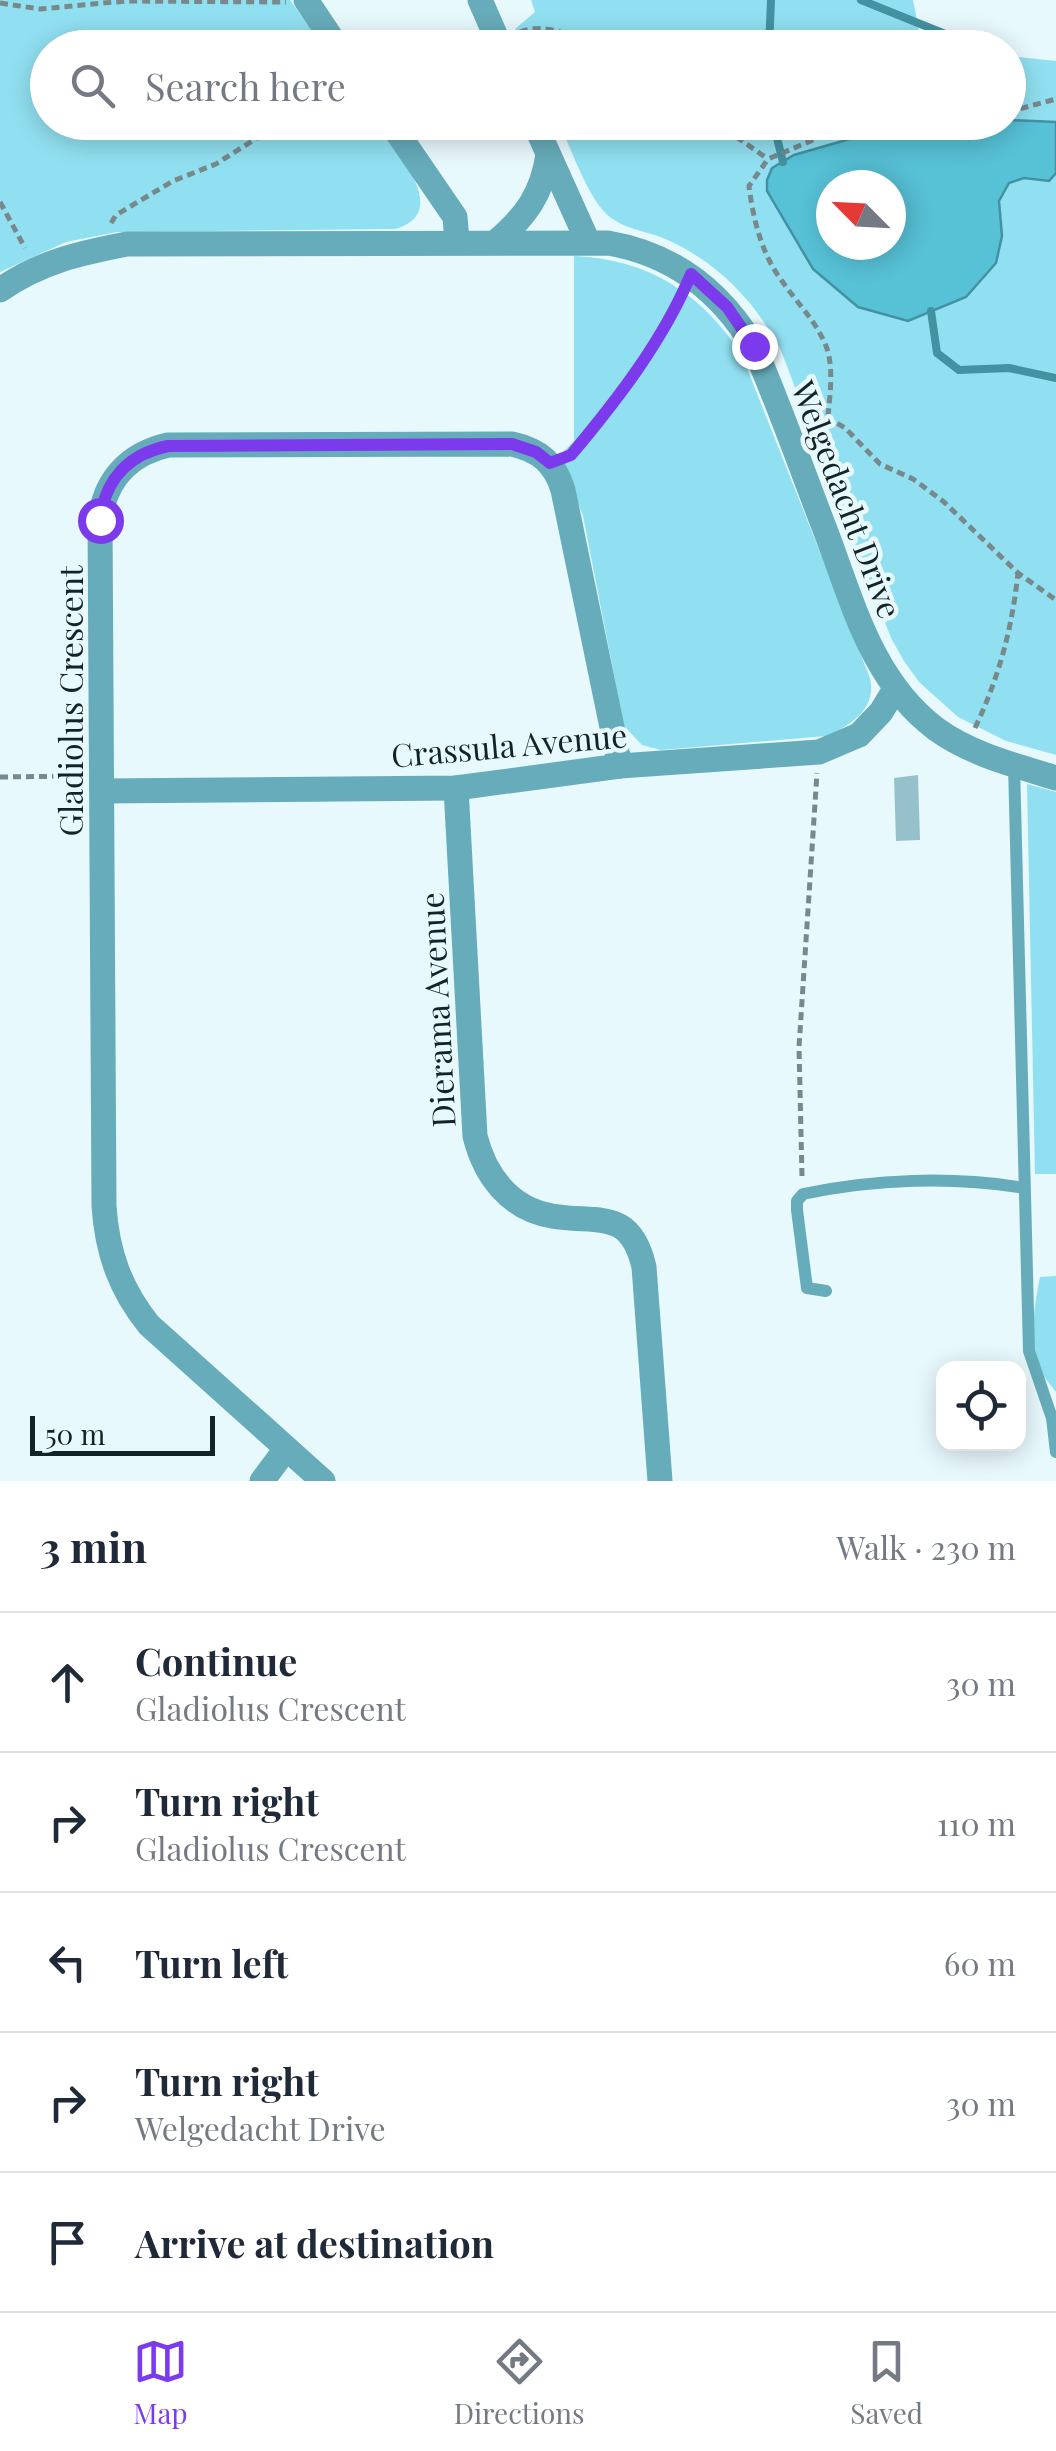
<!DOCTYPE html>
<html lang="en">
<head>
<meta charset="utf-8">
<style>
	:root { --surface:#fff; --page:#f2f2f3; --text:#1f2937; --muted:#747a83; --line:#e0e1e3; --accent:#7c3aed }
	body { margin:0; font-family:"Playfair Display",serif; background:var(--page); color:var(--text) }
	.controls { position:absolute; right:30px; bottom:30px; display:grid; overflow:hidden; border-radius:20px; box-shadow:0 5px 25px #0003 }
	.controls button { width:90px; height:90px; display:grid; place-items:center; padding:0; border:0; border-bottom:2px solid var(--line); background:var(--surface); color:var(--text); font:50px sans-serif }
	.compass { position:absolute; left:816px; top:170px; width:90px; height:90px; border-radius:50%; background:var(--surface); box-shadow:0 5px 25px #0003; rotate:294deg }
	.scale { position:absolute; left:30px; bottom:25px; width:185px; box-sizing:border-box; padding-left:10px; border:5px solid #132427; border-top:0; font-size:28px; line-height:35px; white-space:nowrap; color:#132427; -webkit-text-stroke:8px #e8f9fd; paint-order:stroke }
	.stop { position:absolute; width:30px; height:30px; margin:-22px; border:8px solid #7c3aed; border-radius:50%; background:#fff }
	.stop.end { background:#7c3aed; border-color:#fff; box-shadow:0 2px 10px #0008 }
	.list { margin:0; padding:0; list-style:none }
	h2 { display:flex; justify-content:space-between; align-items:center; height:130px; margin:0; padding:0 40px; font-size:42px }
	h2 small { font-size:32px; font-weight:400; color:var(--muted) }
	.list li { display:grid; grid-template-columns:65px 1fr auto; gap:30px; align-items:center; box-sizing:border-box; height:140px; padding:0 40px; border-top:2px solid var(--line) }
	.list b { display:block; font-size:38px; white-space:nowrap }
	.list p { margin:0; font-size:32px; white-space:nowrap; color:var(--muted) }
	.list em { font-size:32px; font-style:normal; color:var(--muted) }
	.icon { flex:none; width:55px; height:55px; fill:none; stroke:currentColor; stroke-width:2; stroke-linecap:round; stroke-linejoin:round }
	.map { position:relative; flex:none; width:1056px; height:1481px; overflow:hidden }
	.search { position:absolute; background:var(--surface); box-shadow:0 5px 25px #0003; left:30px; right:30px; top:30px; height:110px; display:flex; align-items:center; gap:25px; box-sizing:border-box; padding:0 35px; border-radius:55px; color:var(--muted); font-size:38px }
	.sheet { height:830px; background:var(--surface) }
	nav { display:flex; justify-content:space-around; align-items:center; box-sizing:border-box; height:140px; border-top:2px solid var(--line); background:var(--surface); font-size:28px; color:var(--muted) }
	nav a { display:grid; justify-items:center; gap:5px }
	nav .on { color:var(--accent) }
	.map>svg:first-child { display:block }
	.green { fill:#91e0f1; fill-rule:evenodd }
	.water { fill:#57c1d6; stroke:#4392a2; stroke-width:2.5; fill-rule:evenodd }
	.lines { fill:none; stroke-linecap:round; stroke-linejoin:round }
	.stream { stroke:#4392a2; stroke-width:8 }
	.building { fill:#97c1ca }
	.path { stroke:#78898c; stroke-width:5; stroke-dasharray:8 5; stroke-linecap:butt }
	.lane { stroke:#67acba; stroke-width:12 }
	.street { stroke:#67acba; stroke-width:25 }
	.route { stroke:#7c3aed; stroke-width:12 }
	.labels { text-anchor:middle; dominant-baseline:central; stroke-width:9; stroke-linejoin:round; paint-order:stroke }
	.street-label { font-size:32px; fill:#132427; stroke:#e8f9fd }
</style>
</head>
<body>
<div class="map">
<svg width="1056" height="1481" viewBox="0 0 1056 1481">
	<rect width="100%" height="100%" fill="#e8f9fd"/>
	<g class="green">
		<path d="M 0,0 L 290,0 L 323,47 L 48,48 L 48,122 L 375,123 C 394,149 454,212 395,229 L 117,232 L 66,242 L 0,272 Z"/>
		<polygon points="531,0 913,0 922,47 524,47 515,29 535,12"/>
		<path d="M 1009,56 L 1056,61 L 1056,755 L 1006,741 L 958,717 L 919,682 L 904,661 L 891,638 L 780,348 C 754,301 719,264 670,241 C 652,232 627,230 611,218 C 589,202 571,148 559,123 L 1008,122 ZM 831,185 L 891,185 L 891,245 L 831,245 Z"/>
		<path d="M 574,256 C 647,259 703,293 742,356 L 870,678 C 877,709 851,725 826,736 L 661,750 L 642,745 L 624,726 L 583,516 L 560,455 L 574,441 Z"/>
		<polygon points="1027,784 1056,792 1056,1174 1035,1174"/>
		<path d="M 1056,1276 L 1056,1392 C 1048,1381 1038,1372 1036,1358 C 1030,1333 1035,1301 1040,1277 Z"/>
	</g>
	<path class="water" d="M 1009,120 L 1056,122 L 1056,173 L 1049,181 L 1024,178 L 1009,183 L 999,201 L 1002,236 L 996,263 L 966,297 L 908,321 L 858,307 L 813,269 L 767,191 L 767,180 L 772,168 L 794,155 L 874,132 L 918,123 L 1008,122 ZM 831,185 L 891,185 L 891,245 L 831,245 Z"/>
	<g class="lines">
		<g class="stream">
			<polyline points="861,0 980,48"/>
			<polyline points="769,48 771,0"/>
			<polyline points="773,122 783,162"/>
			<polyline points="931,311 937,353 959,370 1009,368 1056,378"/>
		</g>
	</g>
	<polygon class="building" points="918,775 920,840 896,841 894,778"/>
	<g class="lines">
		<g class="path">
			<polyline points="0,3 40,9 126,1 286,2"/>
			<path d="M 520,32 C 544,23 571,33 592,48"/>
			<polyline points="430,48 447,34"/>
			<polyline points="1008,112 1056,99"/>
			<polyline points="715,122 768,159"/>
			<polyline points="0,202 25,248"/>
			<polyline points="111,223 116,215 173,181 216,164 282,122"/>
			<polyline points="804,403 845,428 880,464 913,479 944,502 1018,573 1056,600"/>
			<path d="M 828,416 C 830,395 834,366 826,346 C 816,321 797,303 782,281 C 762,255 753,219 749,186 L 768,159 L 832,132 L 864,122"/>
			<polyline points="571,455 655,344 682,296"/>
			<path d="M 975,728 C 999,677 1012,629 1018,573"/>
			<polyline points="0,777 77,776"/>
			<polyline points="802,1176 799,1047 817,773"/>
		</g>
		<g class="lane">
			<polyline points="1014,765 1029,1351 1052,1418 1056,1452"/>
			<path d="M 826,1291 L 807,1288 L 797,1210 L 797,1201 L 803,1194 C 874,1179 952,1176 1024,1188"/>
		</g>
		<g class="street">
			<polyline points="306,0 338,48"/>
			<polyline points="480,0 501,48"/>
			<polyline points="390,122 455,217 457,241"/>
			<polyline points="534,122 588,242"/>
			<path d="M 497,241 C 526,216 542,194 548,155"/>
			<path d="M 0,290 C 40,262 80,253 127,244 L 608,243 C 673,254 720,290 754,347 C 780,407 802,470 826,532 C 853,603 872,681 936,729 C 972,755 1015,765 1056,778"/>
			<path d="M 456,788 L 475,1136 C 485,1176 510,1209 552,1216 C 597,1224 630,1207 644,1267 L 660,1481"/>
			<polyline points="102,791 456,788 620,766 819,752 859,735 881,712 895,689"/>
			<polyline points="262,1481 286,1449"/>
			<path d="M 323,1481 L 149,1325 C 120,1289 107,1252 104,1206 L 100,520 C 105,479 129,454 168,445 L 512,444 C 539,450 555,463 563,490 L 620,766"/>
		</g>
	</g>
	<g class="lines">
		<path class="route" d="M 100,520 C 105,479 129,454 168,446 L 512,444 L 536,452 L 550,463 L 571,455 C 617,400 663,341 691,274 L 727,307 L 754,346"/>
	</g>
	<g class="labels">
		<g class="street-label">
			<text transform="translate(848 499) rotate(69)">Welgedacht Drive</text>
			<text transform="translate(69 701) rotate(-90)">Gladiolus Crescent</text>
			<text transform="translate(509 744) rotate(-5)">Crassula Avenue</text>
			<text transform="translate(436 1010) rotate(-93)">Dierama Avenue</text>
		</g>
	</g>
</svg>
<div class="controls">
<button><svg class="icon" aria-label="locate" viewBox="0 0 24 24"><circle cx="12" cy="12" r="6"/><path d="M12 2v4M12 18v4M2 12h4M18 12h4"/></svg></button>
</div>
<svg class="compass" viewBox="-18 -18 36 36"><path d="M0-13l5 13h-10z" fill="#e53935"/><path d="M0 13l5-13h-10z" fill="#747a83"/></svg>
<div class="scale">50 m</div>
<div class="stop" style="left:100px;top:520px"></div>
<div class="stop end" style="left:754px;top:346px"></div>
<div class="search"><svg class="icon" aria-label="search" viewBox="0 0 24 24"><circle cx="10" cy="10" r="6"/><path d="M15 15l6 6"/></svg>Search here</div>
</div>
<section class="sheet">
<h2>3 min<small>Walk · 230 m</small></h2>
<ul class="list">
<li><svg class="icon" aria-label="ahead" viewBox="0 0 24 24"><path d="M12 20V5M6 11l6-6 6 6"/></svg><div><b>Continue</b><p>Gladiolus Crescent</p></div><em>30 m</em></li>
<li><svg class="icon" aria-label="right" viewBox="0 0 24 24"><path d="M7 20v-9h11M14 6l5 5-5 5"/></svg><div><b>Turn right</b><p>Gladiolus Crescent</p></div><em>110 m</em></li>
<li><svg class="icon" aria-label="left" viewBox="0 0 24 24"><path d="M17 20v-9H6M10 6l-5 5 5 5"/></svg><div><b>Turn left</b></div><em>60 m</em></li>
<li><svg class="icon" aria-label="right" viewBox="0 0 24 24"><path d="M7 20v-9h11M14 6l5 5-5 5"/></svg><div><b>Turn right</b><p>Welgedacht Drive</p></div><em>30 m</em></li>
<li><svg class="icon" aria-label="arrive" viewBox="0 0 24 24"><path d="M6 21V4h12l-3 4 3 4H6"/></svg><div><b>Arrive at destination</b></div></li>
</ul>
</section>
<nav>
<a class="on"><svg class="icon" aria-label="map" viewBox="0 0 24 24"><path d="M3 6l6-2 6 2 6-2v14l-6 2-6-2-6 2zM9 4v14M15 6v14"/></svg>Map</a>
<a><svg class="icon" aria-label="directions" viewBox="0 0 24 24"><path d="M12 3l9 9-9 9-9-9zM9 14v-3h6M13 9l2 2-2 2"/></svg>Directions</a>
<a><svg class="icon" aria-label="saved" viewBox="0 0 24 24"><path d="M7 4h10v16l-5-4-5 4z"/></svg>Saved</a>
</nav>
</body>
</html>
